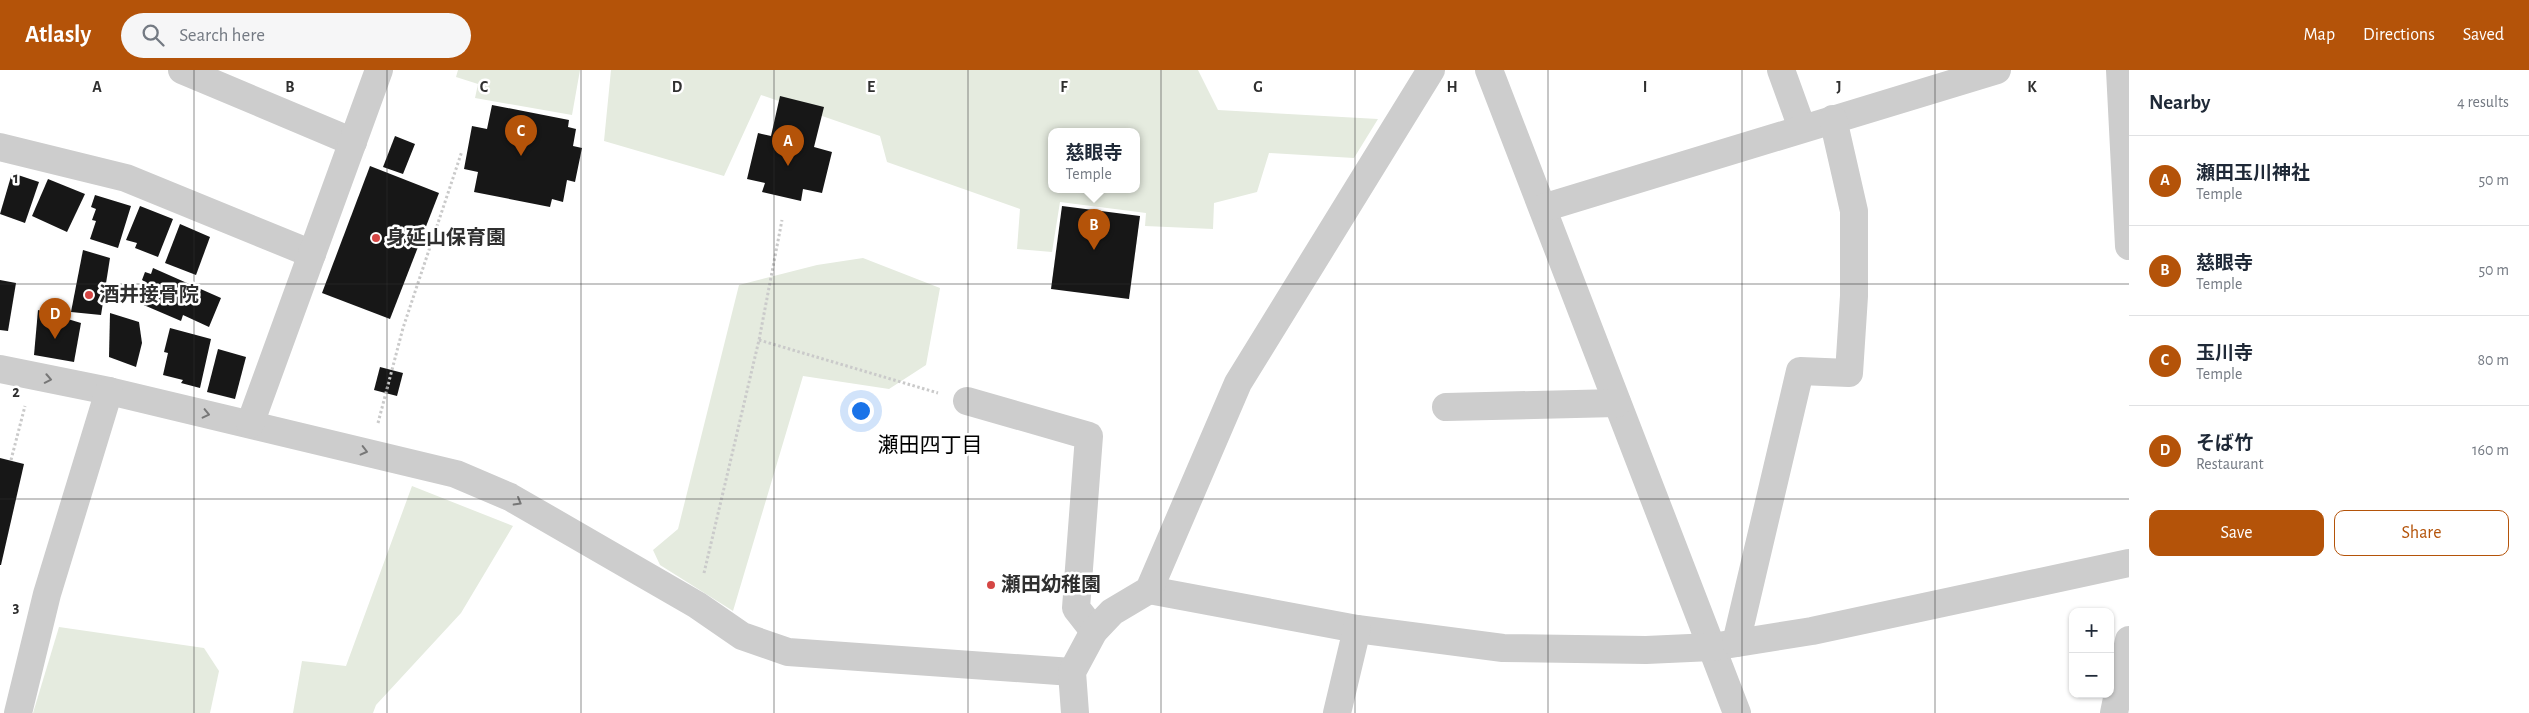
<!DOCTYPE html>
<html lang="en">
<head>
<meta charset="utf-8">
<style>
	:root { --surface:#fff; --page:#f6f6f7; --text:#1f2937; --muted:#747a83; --line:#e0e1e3; --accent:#b45309 }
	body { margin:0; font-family:"Alegreya Sans","Noto Sans JP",sans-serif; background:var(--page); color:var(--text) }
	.controls { position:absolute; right:15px; bottom:15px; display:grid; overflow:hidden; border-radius:10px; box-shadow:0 1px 4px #0004 }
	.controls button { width:45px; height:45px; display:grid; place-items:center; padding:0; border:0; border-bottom:1px solid var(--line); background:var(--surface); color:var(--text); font:25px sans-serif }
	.you { position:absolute; left:860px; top:340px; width:18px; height:18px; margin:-12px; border:4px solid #fff; border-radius:50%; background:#1a73e8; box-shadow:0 0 0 8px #1a73e833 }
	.badge { display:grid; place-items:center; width:32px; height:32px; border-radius:50%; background:var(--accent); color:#fff; font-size:16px; font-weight:700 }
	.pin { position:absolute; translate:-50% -41px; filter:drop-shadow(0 1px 2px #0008) }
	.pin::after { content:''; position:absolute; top:26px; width:18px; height:15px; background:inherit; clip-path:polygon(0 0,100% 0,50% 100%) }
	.popup { position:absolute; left:1048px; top:58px; width:92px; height:65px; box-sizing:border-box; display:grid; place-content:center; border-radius:10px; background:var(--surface); filter:drop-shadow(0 1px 4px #0005); font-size:16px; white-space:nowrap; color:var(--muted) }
	.popup b { font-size:19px; color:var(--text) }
	.popup::after { content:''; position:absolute; left:50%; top:100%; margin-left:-10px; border:10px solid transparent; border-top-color:var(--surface) }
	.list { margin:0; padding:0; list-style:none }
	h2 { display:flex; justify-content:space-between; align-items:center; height:65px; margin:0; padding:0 20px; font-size:21px }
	h2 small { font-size:16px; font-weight:400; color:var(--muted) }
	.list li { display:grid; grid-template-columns:32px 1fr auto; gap:15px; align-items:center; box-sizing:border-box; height:90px; padding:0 20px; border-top:1px solid var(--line) }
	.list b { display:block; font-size:19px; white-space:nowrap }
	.list p { margin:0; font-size:16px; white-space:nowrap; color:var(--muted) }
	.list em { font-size:16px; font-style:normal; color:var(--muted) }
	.actions { display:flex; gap:10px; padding:15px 20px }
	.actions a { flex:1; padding:11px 0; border:1px solid var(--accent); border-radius:10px; text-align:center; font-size:18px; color:var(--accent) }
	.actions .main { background:var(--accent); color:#fff }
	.icon { flex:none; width:28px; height:28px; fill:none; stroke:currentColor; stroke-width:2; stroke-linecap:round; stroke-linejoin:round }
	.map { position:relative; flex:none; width:2129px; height:643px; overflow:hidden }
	header { display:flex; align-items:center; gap:30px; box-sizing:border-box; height:70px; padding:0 25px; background:var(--accent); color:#fff }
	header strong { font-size:24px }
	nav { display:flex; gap:28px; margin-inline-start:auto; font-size:18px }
	.search { width:350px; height:45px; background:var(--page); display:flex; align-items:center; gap:12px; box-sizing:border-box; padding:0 18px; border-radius:28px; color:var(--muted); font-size:19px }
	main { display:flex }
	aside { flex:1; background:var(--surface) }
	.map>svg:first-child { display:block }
	.green { fill:#e5ebdf; fill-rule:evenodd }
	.building { fill:#171717 }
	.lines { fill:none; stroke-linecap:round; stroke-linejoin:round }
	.path { stroke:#cacaca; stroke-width:3; stroke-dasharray:2.5 2.5; stroke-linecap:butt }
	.minor { stroke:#cdcdcd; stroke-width:28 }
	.oneway { stroke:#777 }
	.grid { fill:none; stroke:#303030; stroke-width:1; stroke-opacity:0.55 }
	.poi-dot { fill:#d54644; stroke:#fff; stroke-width:2 }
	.labels { text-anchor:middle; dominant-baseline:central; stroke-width:5; stroke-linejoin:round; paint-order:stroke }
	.poi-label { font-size:20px; font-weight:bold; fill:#303030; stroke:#fff; text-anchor:start }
	.neighbourhood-label { font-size:21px; fill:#000; stroke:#fff }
	.grid-label { font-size:16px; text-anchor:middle; font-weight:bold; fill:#303030; stroke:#fff; stroke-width:5; stroke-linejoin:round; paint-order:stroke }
</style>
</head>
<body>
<header>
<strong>Atlasly</strong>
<div class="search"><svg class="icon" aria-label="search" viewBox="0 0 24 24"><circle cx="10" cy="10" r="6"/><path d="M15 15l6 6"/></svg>Search here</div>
<nav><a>Map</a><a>Directions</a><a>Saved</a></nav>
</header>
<main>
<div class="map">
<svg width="2129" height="643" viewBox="0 0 2129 643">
	<rect width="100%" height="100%" fill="#fff"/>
	<g class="green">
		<polygon points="458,0 580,0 572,45 475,28 478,14 456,7"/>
		<path d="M 611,0 L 1198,0 L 1218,40 L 1378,49 L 1354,88 L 1269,83 L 1257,122 L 1214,133 L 1213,159 L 1145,156 L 1146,143 L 1060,132 L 1052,182 L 1017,179 L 1020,139 L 887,92 L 880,66 L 761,25 L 724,106 L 604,71 ZM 1052,61 L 1136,61 L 1136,119 L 1052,119 Z"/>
		<polygon points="863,188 940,218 926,295 889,319 803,306 733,541 660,495 653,480 678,459 739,215 817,195"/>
		<polygon points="412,416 513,456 461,543 376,635 373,643 293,643 302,591 346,596"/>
		<polygon points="59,557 204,578 219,601 210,643 33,643"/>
	</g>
	<g class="building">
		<polygon points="780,26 824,37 814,77 832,82 822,123 803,119 801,131 762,122 765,113 747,109 758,63 771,66"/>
		<polygon points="492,35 569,50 568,57 576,59 573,76 582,78 575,112 567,110 563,132 552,129 550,137 474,122 478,102 464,99 472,56 487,59"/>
		<polygon points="395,66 415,74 403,104 383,97"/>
		<polygon points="370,96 439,123 390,249 322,223"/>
		<polygon points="12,103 39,112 25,153 0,144"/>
		<polygon points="48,109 85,124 67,162 32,146"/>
		<polygon points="95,125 131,136 118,178 90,169 96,151 92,150 96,139 91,137"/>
		<polygon points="140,136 173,149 158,187 135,178 137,173 126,170"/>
		<polygon points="1062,136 1140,146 1129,229 1051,219"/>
		<polygon points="180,154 210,167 196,205 165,193"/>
		<polygon points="83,180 110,188 101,245 71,242"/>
		<polygon points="153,198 221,228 209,257 183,245 181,251 139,233 147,213 142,210 145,202 151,204"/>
		<polygon points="0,210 16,213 8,261 0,260"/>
		<polygon points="38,240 81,253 74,292 34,285"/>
		<polygon points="110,243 139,252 142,273 136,297 109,287"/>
		<polygon points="170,258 211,269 200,318 181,313 183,310 163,305 168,283 164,282"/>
		<polygon points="218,279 246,287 235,329 207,322"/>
		<polygon points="380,297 403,303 397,326 374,320"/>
		<polygon points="0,388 24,394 1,495 0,495"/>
	</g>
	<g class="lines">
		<g class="path">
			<polyline points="759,270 938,323"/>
			<polyline points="378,353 403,258 462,81"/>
			<polyline points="11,390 25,336"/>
			<polyline points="704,503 759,270 782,150"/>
		</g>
		<g class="minor">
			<polyline points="182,0 353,72"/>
			<polyline points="1489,0 1737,643"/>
			<polyline points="1781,0 1802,58"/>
			<polyline points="2120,0 2129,176"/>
			<polyline points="0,77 126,108 312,184"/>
			<polyline points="1543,138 1997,0"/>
			<polyline points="0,299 109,321 456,404 510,427 697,535 742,566 788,582 1072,602"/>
			<polyline points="967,331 1089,366 1076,538 1094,561"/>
			<polyline points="1446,337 1617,333"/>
			<polyline points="250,354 379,0"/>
			<polyline points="1149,520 1357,559 1503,578 1646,580 1712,577 1812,561 2129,493"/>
			<polyline points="1736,573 1800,301 1849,303 1854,226 1854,141 1833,49"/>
			<polyline points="18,643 47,524 109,321"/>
			<polyline points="1075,643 1072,602 1094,561 1112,542 1149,520 1238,313 1431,0"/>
			<polyline points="1337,643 1357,559"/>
			<polyline points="2114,643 2129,570"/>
		</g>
	</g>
	<defs><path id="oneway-chevron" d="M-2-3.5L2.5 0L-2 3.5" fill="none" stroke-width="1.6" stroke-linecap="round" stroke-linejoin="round" transform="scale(1.25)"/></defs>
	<g class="oneway">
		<use href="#oneway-chevron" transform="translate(48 309) rotate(11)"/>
		<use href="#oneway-chevron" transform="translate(206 344) rotate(13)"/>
		<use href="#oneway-chevron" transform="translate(364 381) rotate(14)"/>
		<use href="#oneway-chevron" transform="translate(518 432) rotate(30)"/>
	</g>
	<path class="grid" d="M 194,0 L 194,643M 387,0 L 387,643M 581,0 L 581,643M 774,0 L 774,643M 968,0 L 968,643M 1161,0 L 1161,643M 1355,0 L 1355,643M 1548,0 L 1548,643M 1742,0 L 1742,643M 1935,0 L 1935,643M 0,214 L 2129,214M 0,429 L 2129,429"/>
	<g class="poi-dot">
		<circle cx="376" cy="168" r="5"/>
		<circle cx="89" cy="225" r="5"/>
		<circle cx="991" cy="515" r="5"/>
	</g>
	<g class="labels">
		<g class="poi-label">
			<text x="386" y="168">身延山保育園</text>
			<text x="99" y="225">酒井接骨院</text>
			<text x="1001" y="515">瀬田幼稚園</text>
		</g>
		<g class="neighbourhood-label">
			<text x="930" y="375">瀬田四丁目</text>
		</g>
	</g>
	<g class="grid-label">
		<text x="97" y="22">A</text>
		<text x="290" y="22">B</text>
		<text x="484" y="22">C</text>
		<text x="677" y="22">D</text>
		<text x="871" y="22">E</text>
		<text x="1064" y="22">F</text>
		<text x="1258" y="22">G</text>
		<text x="1452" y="22">H</text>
		<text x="1645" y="22">I</text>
		<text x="1839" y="22">J</text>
		<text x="2032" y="22">K</text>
		<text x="16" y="113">1</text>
		<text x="16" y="327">2</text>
		<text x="16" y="542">3</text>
	</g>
</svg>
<div class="controls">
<button>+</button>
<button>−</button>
</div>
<div class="you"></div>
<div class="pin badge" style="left:788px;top:96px">A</div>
<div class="pin badge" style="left:1094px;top:180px">B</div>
<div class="popup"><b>慈眼寺</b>Temple</div>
<div class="pin badge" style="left:521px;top:86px">C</div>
<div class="pin badge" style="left:55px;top:269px">D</div>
</div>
<aside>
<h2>Nearby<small>4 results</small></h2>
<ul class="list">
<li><span class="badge">A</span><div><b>瀬田玉川神社</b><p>Temple</p></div><em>50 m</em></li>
<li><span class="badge">B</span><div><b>慈眼寺</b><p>Temple</p></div><em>50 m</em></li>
<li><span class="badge">C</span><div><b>玉川寺</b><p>Temple</p></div><em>80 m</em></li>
<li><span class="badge">D</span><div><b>そば竹</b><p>Restaurant</p></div><em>160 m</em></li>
</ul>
<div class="actions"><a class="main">Save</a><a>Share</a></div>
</aside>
</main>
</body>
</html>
